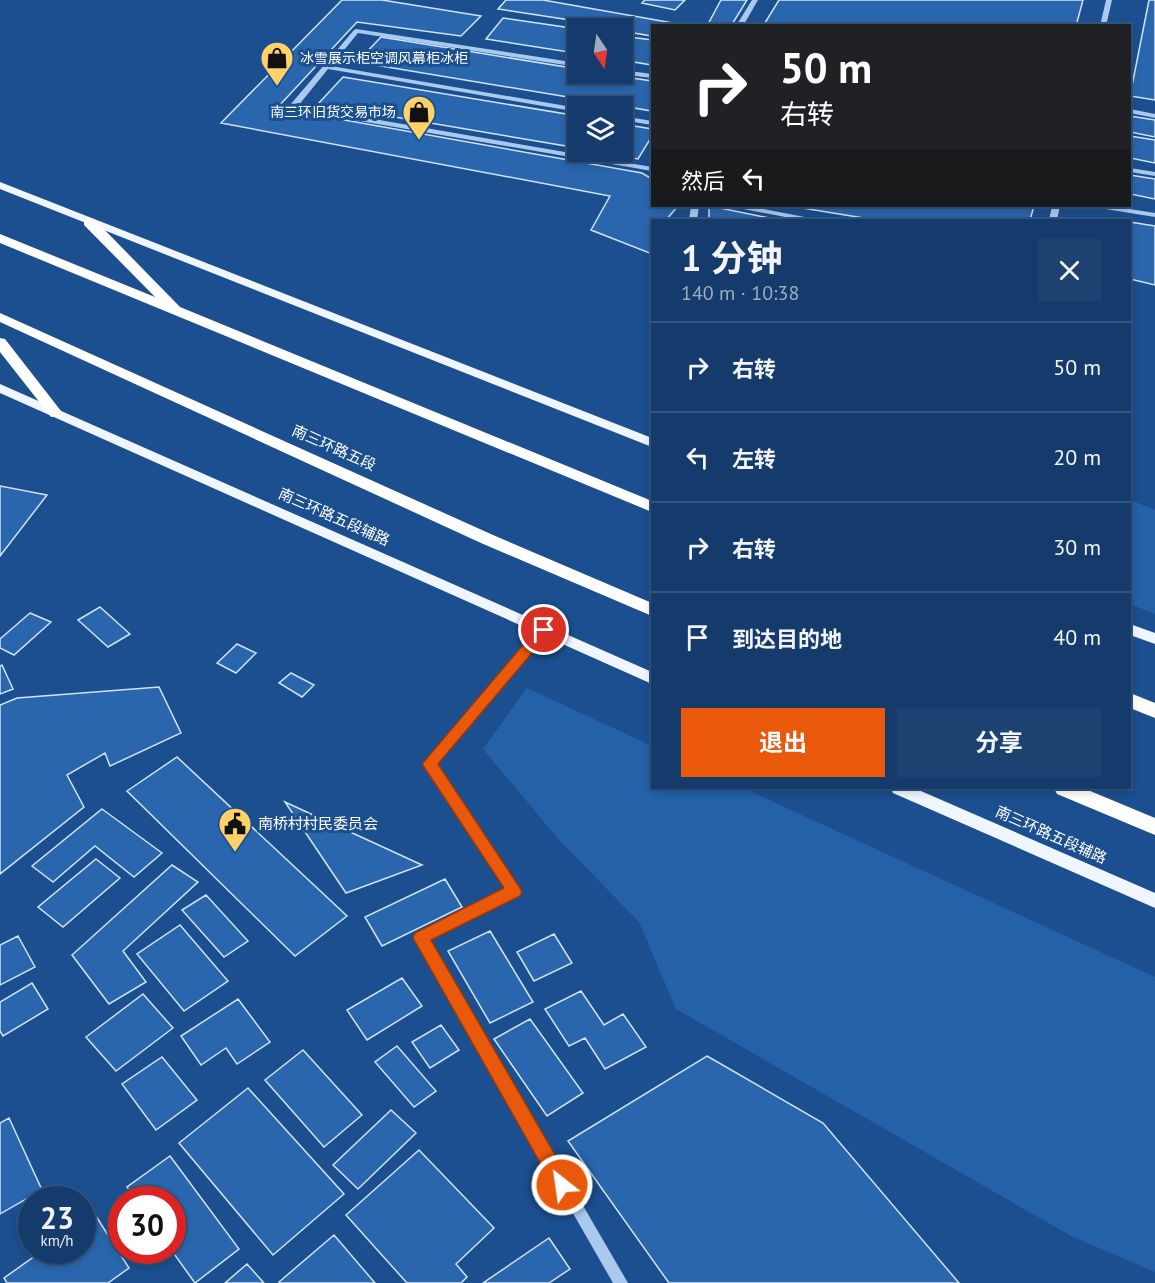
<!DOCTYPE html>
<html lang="zh">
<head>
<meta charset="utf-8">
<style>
  :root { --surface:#143b6b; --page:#1d4271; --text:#f1f3f6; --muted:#9dadc1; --line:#33557e; --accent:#ea580c }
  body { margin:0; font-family:"PT Sans","Noto Sans SC",sans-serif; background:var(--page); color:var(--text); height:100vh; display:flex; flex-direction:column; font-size:22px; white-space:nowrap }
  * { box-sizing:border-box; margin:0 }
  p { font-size:20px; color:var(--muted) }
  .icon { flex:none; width:33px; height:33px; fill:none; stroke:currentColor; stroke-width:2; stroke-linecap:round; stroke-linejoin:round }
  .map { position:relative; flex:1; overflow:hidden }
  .details { position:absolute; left:651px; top:219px; width:480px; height:570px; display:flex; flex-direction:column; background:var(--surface); border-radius:0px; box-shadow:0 3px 9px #0003,0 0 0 2px var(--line) }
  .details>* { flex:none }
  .banner { position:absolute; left:651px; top:24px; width:480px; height:183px; border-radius:0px; box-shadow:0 3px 9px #0003,0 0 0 2px var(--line); background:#202124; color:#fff; overflow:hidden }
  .needle { width:39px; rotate:167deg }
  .fabs { position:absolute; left:567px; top:18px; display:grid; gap:12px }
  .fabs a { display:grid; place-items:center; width:66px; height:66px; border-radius:0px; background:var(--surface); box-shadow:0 3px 9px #0003,0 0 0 2px var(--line); font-size:30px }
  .speed { position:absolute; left:18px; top:1186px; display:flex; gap:12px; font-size:30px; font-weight:700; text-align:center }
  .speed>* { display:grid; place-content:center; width:78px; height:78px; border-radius:50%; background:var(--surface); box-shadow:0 3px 9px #0003,0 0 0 2px var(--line); line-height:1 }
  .speed small { font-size:15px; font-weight:400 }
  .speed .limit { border:9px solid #d22; background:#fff; color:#111 }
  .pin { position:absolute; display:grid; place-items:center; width:51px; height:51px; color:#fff; margin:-26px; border:3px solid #fff; border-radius:50%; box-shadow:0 2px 6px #0007 }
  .me { position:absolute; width:66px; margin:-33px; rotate:330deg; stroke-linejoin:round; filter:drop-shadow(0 0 4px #0008) }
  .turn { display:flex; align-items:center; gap:21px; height:126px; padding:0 30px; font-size:27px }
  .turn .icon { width:78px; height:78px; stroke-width:2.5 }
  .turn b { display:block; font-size:42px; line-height:51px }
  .then { display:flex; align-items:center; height:57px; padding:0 30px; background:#0003; gap:12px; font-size:22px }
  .round { display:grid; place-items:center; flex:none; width:63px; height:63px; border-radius:0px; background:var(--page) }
  .head { display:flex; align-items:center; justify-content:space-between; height:102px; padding:0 30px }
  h1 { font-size:36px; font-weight:700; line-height:45px }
  .button { display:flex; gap:12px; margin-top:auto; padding:12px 30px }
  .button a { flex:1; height:69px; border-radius:0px; background:var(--accent); color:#fff; font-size:24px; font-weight:700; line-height:69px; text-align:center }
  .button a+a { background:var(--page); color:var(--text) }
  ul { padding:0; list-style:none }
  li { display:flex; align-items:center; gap:18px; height:90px; padding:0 30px; border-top:2px solid var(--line) }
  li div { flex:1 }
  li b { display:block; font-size:22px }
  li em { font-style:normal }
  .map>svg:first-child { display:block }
</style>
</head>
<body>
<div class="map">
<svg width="1155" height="1283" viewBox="0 0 1155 1283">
  <rect width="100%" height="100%" fill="#1b4f8f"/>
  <!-- green -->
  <path fill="#2461a8" d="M1130,500L1155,510V614L1130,604Z
    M527,688L652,746V788H743L1155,977V1272L1071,1236L676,1009L639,922L560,841L483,749Z"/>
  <!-- building -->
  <path fill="#2a66ad" stroke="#cfe3fa" stroke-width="1.5" d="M342,0H382L481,16L461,36L357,22L277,108L642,173L652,179V206H678L666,220H652V254L591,230L610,196L221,123Z
    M506,0H543L690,26H652V36L622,31V28L498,9Z
    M645,0H685L675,10L642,3Z
    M721,0H747L731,26H707Z
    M779,0H1083L1076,26H763Z
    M1149,0H1155V100L1130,96Z
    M503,18L578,29V50L575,53L486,39Z
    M622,36L652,40V65L622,60Z
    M381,37L578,69V74H605L652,81V111L357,62Z
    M343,77L578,116V148L318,104Z
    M1130,116L1155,120V137L1130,132Z
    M622,124L652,129V136L638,159L595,152H622Z
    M1130,136L1155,140V163L1130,158Z
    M1130,175L1155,179V199L1130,194Z
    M709,206H710L779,220H709Z
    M790,206H1034L1030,220H876Z
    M1130,222L1155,226V285L1130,279Z
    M0,486L47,495L0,556Z
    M100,607L130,634L108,647L78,620Z
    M30,613L51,622L14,655L0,648V639Z
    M237,644L256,653L236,673L217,663Z
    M2,665L13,689L0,694V666Z
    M291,673L314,685L302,697L279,683Z
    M159,687L181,733L110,766L105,753L67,775L84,807L0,874V705L17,698Z
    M177,757L347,916L295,956L127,791Z
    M285,802L422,865L346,893Z
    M102,809L162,853L134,877L95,846L53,882L32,866Z
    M96,859L120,878L63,927L38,907Z
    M172,865L198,882L123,951L146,982L109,1004L72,955Z
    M445,879L462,907L382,946L365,917Z
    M206,895L248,941L224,957L182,910Z
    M180,925L228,981L184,1011L137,954Z
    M490,931L533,1002L490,1023L448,951Z
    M554,934L572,963L534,981L517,952Z
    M18,936L35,967L0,985V945Z
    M402,978L422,1006L367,1040L347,1010Z
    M32,983L48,1009L3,1036L0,1031V1002Z
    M581,991L604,1025L623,1014L646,1047L605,1069L585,1038L569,1046L545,1009Z
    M143,994L173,1028L116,1071L86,1037Z
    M238,999L270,1042L237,1064L226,1048L201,1065L181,1036Z
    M530,1019L583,1093L547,1116L494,1039Z
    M441,1025L459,1050L430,1068L412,1042Z
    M397,1046L436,1091L414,1107L375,1062Z
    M303,1050L362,1115L324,1147L265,1080Z
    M707,1056L823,1123L959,1283H669L568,1141Z
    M162,1057L197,1100L156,1130L122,1084Z
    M248,1088L344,1194L273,1255L179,1143Z
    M391,1110L416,1133L358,1189L333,1165Z
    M9,1118L42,1190L0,1214V1123Z
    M419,1150L494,1228L456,1264L467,1277L461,1283H407L346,1215Z
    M170,1156L239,1249L195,1283L172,1251V1200H136L127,1187Z
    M94,1213L129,1268L108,1283H7L4,1278L42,1251H82V1222Z
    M334,1235L375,1283H280L279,1282Z
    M549,1238L570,1269L549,1283H483Z
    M247,1264L264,1283H225Z"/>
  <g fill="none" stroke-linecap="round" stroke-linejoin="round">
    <!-- minor -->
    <path fill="#a9c9ee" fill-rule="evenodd" d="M752,0H758L743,26H736Z
      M1106,0H1112L1106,26H1100Z
      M356,29L578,63V67L358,33L331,66L578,108V112L328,69L298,106L652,167V171L290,109V105L354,30Z
      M622,70L652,74V78L620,74H622Z
      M1130,109L1155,114V118L1130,113Z
      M622,116L652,121V125L622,120Z
      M1130,168L1155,172V176L1130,172Z
      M691,206H699L697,220H689Z
      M734,206H747L810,218L814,220H801L738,208Z
      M1052,206H1060L1057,220H1049Z
      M1095,206H1110L1155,213V217L1099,208Z
      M544,626L548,627L549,630L548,633L436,763L521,891L519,895L429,940L628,1283H613L415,938L417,934L507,889L424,763L540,627Z"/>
    <!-- major -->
    <path fill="#f0f6ff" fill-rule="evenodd" d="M0,182L652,438V447L0,189Z
      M0,384L652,672V684L0,393Z
      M1130,624L1155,633V644L1130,635Z
      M891,788H914L1155,893V908L893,793Z"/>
    <!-- highway -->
    <path fill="#fff" fill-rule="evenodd" d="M89,218L94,219L180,307L652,501V512L0,243V234L155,297L84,225V219Z
      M0,313L493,535L652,603V616L481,543L0,322Z
      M0,338L5,339L61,411L64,414L61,417H51L0,352Z
      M1130,693L1155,703V718L1130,708Z
      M1054,788H1083L1155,818V835L1057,794Z"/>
  </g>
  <!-- route -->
  <path fill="#ea580c" stroke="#983908" stroke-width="1.5" d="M544,625L551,630L549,633L438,764L522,891L520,896L431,940L569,1179L572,1185L569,1191L562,1194L556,1191L413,938L415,933L504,888L422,764L539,626Z"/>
  <!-- icons -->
  <defs>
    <g id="shop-pin" transform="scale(1.725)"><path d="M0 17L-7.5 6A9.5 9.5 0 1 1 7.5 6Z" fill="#ffd166" stroke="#1b4f8f"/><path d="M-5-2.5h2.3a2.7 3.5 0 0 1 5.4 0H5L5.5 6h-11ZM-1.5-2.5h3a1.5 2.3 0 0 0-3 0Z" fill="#111"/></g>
    <g id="civic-pin" transform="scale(1.725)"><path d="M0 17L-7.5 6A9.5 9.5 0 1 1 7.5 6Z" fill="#ffd166" stroke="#1b4f8f"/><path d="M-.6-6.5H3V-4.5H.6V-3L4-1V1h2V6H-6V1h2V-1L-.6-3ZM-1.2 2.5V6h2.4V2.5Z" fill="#111"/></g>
  </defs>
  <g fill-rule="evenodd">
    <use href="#shop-pin" x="277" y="58"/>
    <use href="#shop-pin" x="419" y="112"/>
    <use href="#civic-pin" x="235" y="824"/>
  </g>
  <g text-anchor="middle" stroke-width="6" stroke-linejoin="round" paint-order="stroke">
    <!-- far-poi labels -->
    <g font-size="14" fill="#fff" stroke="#1b4f8f" text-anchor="start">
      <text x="300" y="63">冰雪展示柜空调风幕柜冰柜</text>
      <text x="396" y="117" text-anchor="end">南三环旧货交易市场</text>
    </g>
    <!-- street labels -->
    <g font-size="15" fill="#fff" stroke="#1b4f8f">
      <text transform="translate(334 448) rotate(24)" y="5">南三环路五段</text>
      <text transform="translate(334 517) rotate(24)" y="5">南三环路五段辅路</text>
      <text transform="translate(1051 835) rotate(24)" y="5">南三环路五段辅路</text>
    </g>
    <!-- poi labels -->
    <g font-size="15" fill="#fff" stroke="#1b4f8f" text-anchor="start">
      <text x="258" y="829">南桥村村民委员会</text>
    </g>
  </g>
</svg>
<div class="fabs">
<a><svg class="needle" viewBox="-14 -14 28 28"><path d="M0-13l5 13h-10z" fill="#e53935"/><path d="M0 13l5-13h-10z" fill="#9dadc1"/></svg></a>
<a><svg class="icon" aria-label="layers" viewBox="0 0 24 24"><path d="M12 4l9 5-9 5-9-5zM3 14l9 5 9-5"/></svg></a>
</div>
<div class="speed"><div>23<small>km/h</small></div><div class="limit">30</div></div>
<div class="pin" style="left:544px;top:630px;background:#d93025"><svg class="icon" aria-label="arrive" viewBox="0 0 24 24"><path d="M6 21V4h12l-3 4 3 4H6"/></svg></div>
<svg class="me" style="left:562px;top:1185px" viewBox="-20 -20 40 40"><circle r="17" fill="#ea580c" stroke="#fff" stroke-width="3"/><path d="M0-11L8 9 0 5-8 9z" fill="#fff"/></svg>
<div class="banner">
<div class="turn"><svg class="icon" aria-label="right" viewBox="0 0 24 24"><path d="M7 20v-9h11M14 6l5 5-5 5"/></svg><div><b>50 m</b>右转</div></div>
<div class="then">然后<svg class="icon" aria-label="left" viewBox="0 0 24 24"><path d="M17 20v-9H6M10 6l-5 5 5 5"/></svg></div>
</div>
<section class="details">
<div class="head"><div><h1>1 分钟</h1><p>140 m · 10:38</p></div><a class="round"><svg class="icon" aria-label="close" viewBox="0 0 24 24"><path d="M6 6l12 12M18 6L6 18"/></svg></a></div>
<ul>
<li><svg class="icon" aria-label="right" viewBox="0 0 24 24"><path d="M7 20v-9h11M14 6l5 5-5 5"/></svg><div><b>右转</b></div><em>50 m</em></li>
<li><svg class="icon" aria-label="left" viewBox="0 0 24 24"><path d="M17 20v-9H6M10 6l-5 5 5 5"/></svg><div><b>左转</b></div><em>20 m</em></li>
<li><svg class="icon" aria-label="right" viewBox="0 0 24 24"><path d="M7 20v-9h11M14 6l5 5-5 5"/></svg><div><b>右转</b></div><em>30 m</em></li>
<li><svg class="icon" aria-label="arrive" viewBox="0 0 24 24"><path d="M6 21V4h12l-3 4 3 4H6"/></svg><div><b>到达目的地</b></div><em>40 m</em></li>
</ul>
<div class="button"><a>退出</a><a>分享</a></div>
</section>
</div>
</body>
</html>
